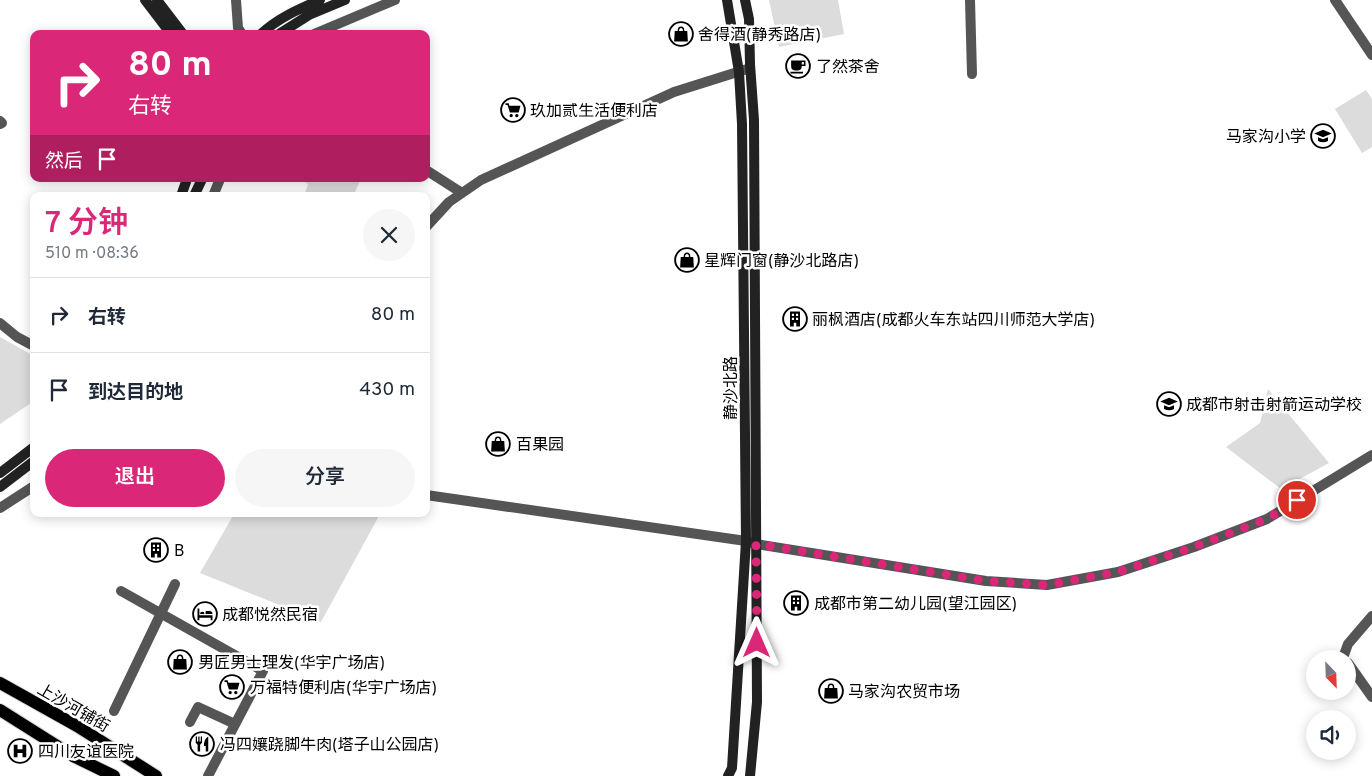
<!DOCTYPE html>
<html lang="zh">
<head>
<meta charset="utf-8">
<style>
  :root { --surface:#fff; --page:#f6f6f7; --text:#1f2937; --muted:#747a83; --line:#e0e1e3; --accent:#db2777 }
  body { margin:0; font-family:Overpass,"Noto Sans SC",sans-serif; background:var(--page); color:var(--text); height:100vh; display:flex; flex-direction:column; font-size:19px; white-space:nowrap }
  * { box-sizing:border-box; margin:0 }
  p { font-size:16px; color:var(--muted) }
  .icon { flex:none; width:28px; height:28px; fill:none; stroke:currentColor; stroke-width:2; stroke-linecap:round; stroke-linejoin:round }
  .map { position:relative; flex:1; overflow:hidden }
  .panel { position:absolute; left:30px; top:192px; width:400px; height:325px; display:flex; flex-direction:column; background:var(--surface); border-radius:10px; box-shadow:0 2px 12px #0003 }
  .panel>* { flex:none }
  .guide { position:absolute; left:30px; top:30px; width:400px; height:152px; border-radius:10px; box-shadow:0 2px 12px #0003; background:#db2777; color:#fff; overflow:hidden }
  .needle { width:32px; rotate:157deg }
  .buttons { position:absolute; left:1306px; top:650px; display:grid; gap:10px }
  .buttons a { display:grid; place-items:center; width:50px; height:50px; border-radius:50%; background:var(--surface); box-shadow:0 2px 12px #0003; font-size:25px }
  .pin { position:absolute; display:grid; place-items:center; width:42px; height:42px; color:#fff; margin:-21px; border:2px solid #fff; border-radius:50%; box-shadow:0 1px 5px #0007 }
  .me { position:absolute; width:55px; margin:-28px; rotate:0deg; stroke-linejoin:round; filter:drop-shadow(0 0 4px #0008) }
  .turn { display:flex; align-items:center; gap:18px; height:105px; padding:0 15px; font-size:22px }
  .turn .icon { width:65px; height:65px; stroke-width:2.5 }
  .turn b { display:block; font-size:35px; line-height:42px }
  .then { display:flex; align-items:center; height:48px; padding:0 15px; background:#0003; gap:10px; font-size:19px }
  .round { display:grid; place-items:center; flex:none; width:52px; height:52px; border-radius:26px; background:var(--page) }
  .head { display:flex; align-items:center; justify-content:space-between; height:85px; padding:0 15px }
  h1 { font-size:30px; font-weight:600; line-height:38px; color:var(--accent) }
  .primary-button { display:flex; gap:10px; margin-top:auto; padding:10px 15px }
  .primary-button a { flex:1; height:58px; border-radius:30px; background:var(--accent); color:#fff; font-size:20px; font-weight:600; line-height:58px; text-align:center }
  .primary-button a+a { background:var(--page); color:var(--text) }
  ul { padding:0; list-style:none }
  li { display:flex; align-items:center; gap:15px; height:75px; padding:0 15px; border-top:1px solid var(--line) }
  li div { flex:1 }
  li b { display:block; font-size:19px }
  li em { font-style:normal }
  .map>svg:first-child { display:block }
</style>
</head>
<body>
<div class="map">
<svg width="1372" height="776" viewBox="0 0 1372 776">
  <rect width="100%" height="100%" fill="#fff"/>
  <!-- green -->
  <path fill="#dcdcdc" d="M769,0H838L844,34L779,47Z
    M1366,90L1372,99V147L1362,153L1335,109Z
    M300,179H361L353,196H304L308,184Z
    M0,337L34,356V379L31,381L34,384V401L0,424Z
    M1268,389L1329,463L1281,489L1226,447L1260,423Z
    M234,514H380L321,622L200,573Z"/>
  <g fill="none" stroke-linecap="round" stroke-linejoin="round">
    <!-- primary casing -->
    <g stroke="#dbdbdb" stroke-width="14">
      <path id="primary" d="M0,683L77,726L156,776
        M0,710L73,756L114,776"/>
    </g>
    <!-- street -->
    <path stroke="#555" stroke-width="10" d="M236,0L238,28L242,34
      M970,0L972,74
      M1335,0L1372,55
      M314,34L395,0
      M0,121L2,123L0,124
      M426,170L462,193
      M213,196L220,179
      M426,227L449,202L481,180L674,92L747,69
      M0,323L17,337L34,346
      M426,495L746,541L756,544L986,581L1047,585L1118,572L1194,547L1267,519L1372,455
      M0,508L34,486
      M121,591L263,671L208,776
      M1339,659L1344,655L1348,644L1372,616
      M1348,663L1372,697
      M114,711L175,584
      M190,722L198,707L235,724"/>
    <!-- secondary -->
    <path stroke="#222" stroke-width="10" d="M145,0L171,34
      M157,0L183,34
      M727,0L739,72L742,124L746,541L732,768L728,776
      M745,0L749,19L750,64L754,120L757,702L750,776
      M261,34C278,18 299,9 320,0
      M279,34L309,15L345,0
      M181,196L187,179
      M194,196L202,179
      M0,473L34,447
      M0,487L34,461"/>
    <!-- primary -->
    <use href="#primary" stroke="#000" stroke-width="12"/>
  </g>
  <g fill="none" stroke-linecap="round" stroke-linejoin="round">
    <!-- route -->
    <path stroke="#db2777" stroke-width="9" stroke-dasharray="0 16.2" d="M757,643L756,544L986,581L1047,585L1118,572L1194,547L1267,519L1297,500"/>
  </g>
  <!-- icons -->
  <defs>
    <g id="shop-ring" transform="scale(1.25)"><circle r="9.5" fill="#fff" stroke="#000" stroke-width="1.5"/><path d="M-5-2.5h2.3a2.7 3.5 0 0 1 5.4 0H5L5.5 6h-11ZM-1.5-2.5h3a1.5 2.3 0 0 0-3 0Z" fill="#000"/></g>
    <g id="cafe-ring" transform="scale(1.25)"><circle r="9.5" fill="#fff" stroke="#000" stroke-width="1.5"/><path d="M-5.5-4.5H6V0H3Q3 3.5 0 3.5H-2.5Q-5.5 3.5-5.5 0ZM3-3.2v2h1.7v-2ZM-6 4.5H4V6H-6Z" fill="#000"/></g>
    <g id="supermarket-ring" transform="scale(1.25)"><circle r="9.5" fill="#fff" stroke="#000" stroke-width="1.5"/><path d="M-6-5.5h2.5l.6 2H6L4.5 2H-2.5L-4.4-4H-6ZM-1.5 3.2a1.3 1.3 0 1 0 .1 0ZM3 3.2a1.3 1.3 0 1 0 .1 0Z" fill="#000"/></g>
    <g id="school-ring" transform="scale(1.25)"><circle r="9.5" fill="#fff" stroke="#000" stroke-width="1.5"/><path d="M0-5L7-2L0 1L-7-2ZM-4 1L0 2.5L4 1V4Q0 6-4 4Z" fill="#000"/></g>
    <g id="building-ring" transform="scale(1.25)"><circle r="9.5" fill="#fff" stroke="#000" stroke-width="1.5"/><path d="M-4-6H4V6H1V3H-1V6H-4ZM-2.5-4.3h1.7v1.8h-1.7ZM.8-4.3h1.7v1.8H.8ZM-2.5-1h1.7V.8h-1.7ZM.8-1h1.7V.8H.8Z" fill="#000"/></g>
    <g id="university-ring" transform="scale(1.25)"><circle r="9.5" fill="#fff" stroke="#000" stroke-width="1.5"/><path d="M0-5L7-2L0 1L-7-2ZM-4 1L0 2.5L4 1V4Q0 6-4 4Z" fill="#000"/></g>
    <g id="hotel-ring" transform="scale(1.25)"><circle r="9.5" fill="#fff" stroke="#000" stroke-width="1.5"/><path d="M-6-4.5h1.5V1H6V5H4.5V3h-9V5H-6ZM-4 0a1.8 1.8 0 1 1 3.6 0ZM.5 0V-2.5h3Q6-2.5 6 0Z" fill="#000"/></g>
    <g id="restaurant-ring" transform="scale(1.25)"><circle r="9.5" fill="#fff" stroke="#000" stroke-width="1.5"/><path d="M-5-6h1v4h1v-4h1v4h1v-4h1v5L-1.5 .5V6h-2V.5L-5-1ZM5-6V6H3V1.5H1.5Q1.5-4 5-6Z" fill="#000"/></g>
    <g id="hospital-ring" transform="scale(1.25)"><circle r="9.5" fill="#fff" stroke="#000" stroke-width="1.5"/><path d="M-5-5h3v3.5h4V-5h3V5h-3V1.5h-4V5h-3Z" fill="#000"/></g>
  </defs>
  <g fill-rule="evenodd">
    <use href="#shop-ring" x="681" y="34"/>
    <use href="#cafe-ring" x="798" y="66"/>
    <use href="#supermarket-ring" x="513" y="110"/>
    <use href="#school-ring" x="1323" y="136"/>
    <use href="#shop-ring" x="687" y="260"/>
    <use href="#building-ring" x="795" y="319"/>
    <use href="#university-ring" x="1169" y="404"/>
    <use href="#shop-ring" x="498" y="444"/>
    <use href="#building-ring" x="156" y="550"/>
    <use href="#building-ring" x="796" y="603"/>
    <use href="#hotel-ring" x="205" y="614"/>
    <use href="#shop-ring" x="180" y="662"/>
    <use href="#supermarket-ring" x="232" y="687"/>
    <use href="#shop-ring" x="831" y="691"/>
    <use href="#restaurant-ring" x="202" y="744"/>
    <use href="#hospital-ring" x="20" y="751"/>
  </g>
  <g text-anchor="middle" stroke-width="5" stroke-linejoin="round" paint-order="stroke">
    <!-- poi labels -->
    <g font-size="16" fill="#000" stroke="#fff" text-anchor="start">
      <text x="698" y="40">舍得酒(静秀路店)</text>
      <text x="816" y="72">了然茶舍</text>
      <text x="530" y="116">玖加贰生活便利店</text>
      <text x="1306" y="142" text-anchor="end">马家沟小学</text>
      <text x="704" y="266">星辉门窗(静沙北路店)</text>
      <text x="812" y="325">丽枫酒店(成都火车东站四川师范大学店)</text>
      <text x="1186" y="410">成都市射击射箭运动学校</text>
      <text x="516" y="450">百果园</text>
      <text x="174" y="556">B</text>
      <text x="814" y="609">成都市第二幼儿园(望江园区)</text>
      <text x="222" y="620">成都悦然民宿</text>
      <text x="198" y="668">男匠男士理发(华宇广场店)</text>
      <text x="250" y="693">万福特便利店(华宇广场店)</text>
      <text x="848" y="697">马家沟农贸市场</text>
      <text x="220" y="750">冯四孃跷脚牛肉(塔子山公园店)</text>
      <text x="38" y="757">四川友谊医院</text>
    </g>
    <!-- street labels -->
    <g font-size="16" fill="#000" stroke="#fff">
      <text transform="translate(730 388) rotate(-90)" y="6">静沙北路</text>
      <text transform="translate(74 707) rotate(30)" y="6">上沙河铺街</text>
    </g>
  </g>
</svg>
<div class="buttons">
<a><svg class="needle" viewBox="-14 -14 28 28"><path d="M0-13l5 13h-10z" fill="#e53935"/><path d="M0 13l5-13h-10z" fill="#747a83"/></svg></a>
<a><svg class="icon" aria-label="sound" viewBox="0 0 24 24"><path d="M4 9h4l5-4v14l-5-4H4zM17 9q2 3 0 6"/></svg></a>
</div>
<div class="pin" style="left:1297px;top:500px;background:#d93025"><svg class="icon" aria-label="arrive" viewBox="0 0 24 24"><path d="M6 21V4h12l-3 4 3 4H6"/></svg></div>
<svg class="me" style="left:757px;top:643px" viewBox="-20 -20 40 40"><path d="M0-17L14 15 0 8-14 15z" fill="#db2777" stroke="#fff" stroke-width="4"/></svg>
<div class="guide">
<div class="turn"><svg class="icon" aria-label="right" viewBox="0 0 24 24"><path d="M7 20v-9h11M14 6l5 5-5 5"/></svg><div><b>80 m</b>右转</div></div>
<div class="then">然后<svg class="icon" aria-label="arrive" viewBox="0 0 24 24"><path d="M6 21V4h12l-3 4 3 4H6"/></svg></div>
</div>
<section class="panel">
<div class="head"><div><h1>7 分钟</h1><p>510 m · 08:36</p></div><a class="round"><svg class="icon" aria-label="close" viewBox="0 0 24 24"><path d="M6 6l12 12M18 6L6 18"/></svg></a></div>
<ul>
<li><svg class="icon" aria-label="right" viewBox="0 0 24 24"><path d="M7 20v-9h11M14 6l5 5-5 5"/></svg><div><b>右转</b></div><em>80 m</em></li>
<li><svg class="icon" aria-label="arrive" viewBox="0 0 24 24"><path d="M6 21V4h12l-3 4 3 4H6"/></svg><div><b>到达目的地</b></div><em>430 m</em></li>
</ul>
<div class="primary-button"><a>退出</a><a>分享</a></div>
</section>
</div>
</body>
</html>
